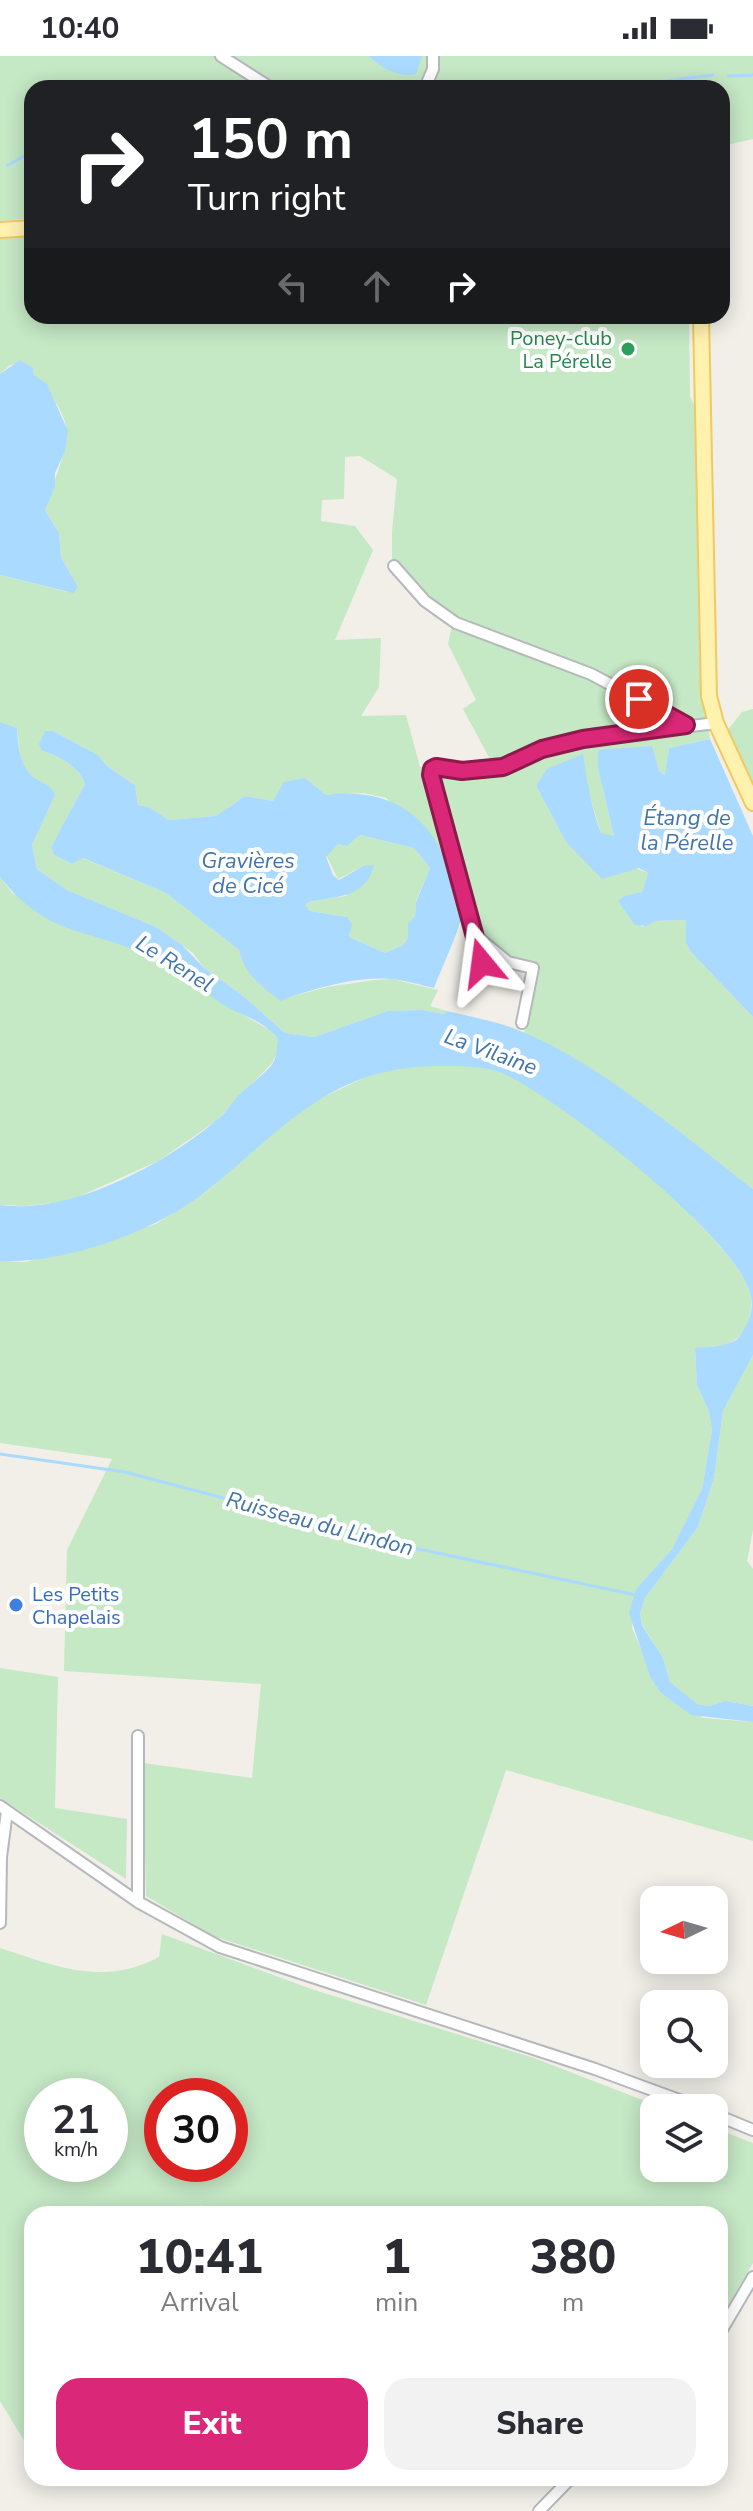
<!DOCTYPE html>
<html lang="en">
<head>
<meta charset="utf-8">
<style>
  :root { --surface:#fff; --page:#f2f2f3; --text:#2b2b33; --muted:#7c7c81; --accent:#db2777 }
  body { margin:0; font-family:"Nunito Sans",sans-serif; background:var(--page); color:var(--text); height:100vh; display:flex; flex-direction:column; font-size:30px; white-space:nowrap }
  * { box-sizing:border-box; margin:0 }
  p { font-size:26px; color:var(--muted) }
  .icon { flex:none; width:44px; height:44px; fill:none; stroke:currentColor; stroke-width:2; stroke-linecap:round; stroke-linejoin:round }
  .map { position:relative; flex:1; overflow:hidden }
  .sheet { position:absolute; left:24px; top:2150px; width:704px; height:280px; display:flex; flex-direction:column; background:var(--surface); border-radius:24px; box-shadow:0 4px 20px #0003 }
  .sheet>* { flex:none }
  .guide { position:absolute; left:24px; top:24px; width:706px; height:244px; border-radius:24px; box-shadow:0 4px 20px #0003; background:#202124; color:#fff; overflow:hidden }
  .needle { width:52px; rotate:265deg }
  .tools { position:absolute; left:640px; top:1830px; display:grid; gap:16px }
  .tools a { display:grid; place-items:center; width:88px; height:88px; border-radius:16px; background:var(--surface); box-shadow:0 4px 20px #0003; font-size:40px }
  .speed { position:absolute; left:24px; top:2022px; display:flex; gap:16px; font-size:40px; font-weight:700; text-align:center }
  .speed>* { display:grid; place-content:center; width:104px; height:104px; border-radius:50%; background:var(--surface); box-shadow:0 4px 20px #0003; line-height:1 }
  .speed small { font-size:20px; font-weight:400 }
  .speed .limit { border:12px solid #d22; background:#fff; color:#111 }
  .pin { position:absolute; display:grid; place-items:center; width:68px; height:68px; color:#fff; margin:-34px; border:4px solid #fff; border-radius:50%; box-shadow:0 2px 8px #0007 }
  .me { position:absolute; width:88px; margin:-44px; rotate:344deg; stroke-linejoin:round; filter:drop-shadow(0 0 6px #0008) }
  .turn { display:flex; align-items:center; gap:28px; height:168px; padding:0 32px; font-size:36px }
  .turn .icon { width:104px; height:104px; stroke-width:2.5 }
  .turn b { display:block; font-size:56px; line-height:68px }
  .lanes { display:flex; align-items:center; height:76px; padding:0 32px; background:#0003; justify-content:center; gap:40px; direction:ltr }
  .lanes .off { opacity:.35 }
  .eta { display:flex; justify-content:space-evenly; align-items:center; height:136px; text-align:center }
  .eta b { font-size:48px; font-weight:800; line-height:56px }
  .cta { display:flex; gap:16px; margin-top:auto; padding:16px 32px }
  .cta a { flex:1; height:92px; border-radius:24px; background:var(--accent); color:#fff; font-size:32px; font-weight:800; line-height:92px; text-align:center }
  .cta a+a { background:var(--page); color:var(--text) }
  .status { display:flex; justify-content:space-between; align-items:center; height:56px; padding:0 40px; background:var(--surface); direction:ltr }
  .status svg { height:22px; fill:currentColor }
  .map>svg:first-child { display:block }
</style>
</head>
<body>
<div class="status"><b>10:40</b><svg viewBox="0 0 49 12"><path d="M0 12V9h3v3zM5 12V6h3v6zM10 12V3h3v9zM15 12V0h3v12zM26 1h20v11H26zM47 4h2v5h-2z"/></svg></div>
<div class="map">
<svg width="753" height="2455" viewBox="0 0 753 2455">
  <rect width="100%" height="100%" fill="#f1efe8"/>
  <!-- green -->
  <path fill="#c5e8c5" fill-rule="evenodd" d="M0,0H753V83L722,90V32H32V162L0,165Z
    M32,178V260H689L690,340L695,352L702,622L710,683L669,692L666,719L659,715L598,713L614,780L608,781L601,777L587,731L536,730L566,786L648,817L642,836L622,841L642,871L655,865L687,864L686,887L691,896L753,961V1133C679,1079 608,1014 524,977L539,911L508,902L475,873L462,857L450,814L386,742L364,737L326,739L305,722L273,745L245,740L216,760L169,764L149,751L138,749L135,729L107,710L98,699L53,675H45L42,695C60,701 79,710 85,728L51,791L54,799L72,808L82,802L166,837L239,894C244,918 261,929 280,944L327,931L374,924L392,923L438,934L430,950L447,955L445,958L423,954L388,955L314,981L285,977L242,939L204,912L193,897L156,871L67,834L37,813L32,789L55,739C47,729 37,726 29,717C19,706 19,686 17,672L0,666V519L67,536L78,531L61,501L59,477L45,454C52,429 64,404 67,379C69,362 46,329 34,319L33,312L23,306L10,309L0,318V181ZM360,400L397,423L392,476V513L452,570L448,588L476,644L463,653L497,716L420,711L406,659L361,660L379,631L381,582L335,584L373,494L355,470L321,465L322,444L344,443L345,401Z
    M753,653V732L727,675L742,656Z
    M360,779L414,792L430,812L416,845L415,860L409,867L408,882L403,889L385,897L349,881L350,873L347,861L310,855L304,849L309,846L346,840L363,810L338,823L326,799L338,788L347,790Z
    M0,821L12,837L154,902L227,950L270,974L278,984V995L272,1007L216,1065L158,1105L69,1145L26,1150L0,1149Z
    M406,1010C435,1010 470,1007 498,1015C554,1031 737,1183 751,1239C753,1253 748,1276 736,1283C725,1291 708,1291 695,1293L697,1329L709,1356L712,1374L702,1433L672,1493L636,1533L632,1572L660,1636L703,1662L753,1666V1785L506,1714L426,1949L213,1880L146,1840L143,1707L252,1722L261,1628L64,1615L67,1494L112,1403L0,1387V1205L26,1206L156,1168L206,1136L296,1058L315,1045L366,1021Z
    M753,1299V1474L747,1505L753,1513V1650L726,1645L709,1650L697,1648L670,1626L663,1602L642,1568L640,1557L645,1542L698,1471L714,1422L723,1355Z
    M0,1612L58,1621L55,1752L127,1763L126,1823L0,1742Z
    M162,1878L314,1934L534,2002L663,2052H654V2112H714V2072L753,2087V2207L720,2263V2158H216L201,2149L196,2158H32V2398L0,2345V1892C56,1910 103,1931 159,1901ZM42,2040H110V2108H42ZM162,2040H230V2108H162Z"/>
  <!-- water -->
  <path fill="#aadaff" fill-rule="evenodd" d="M369,0H422L416,18C399,22 381,12 369,0Z
    M20,304L33,312L34,319L47,328L68,375L65,395L55,417V431L45,454L59,477L61,501L78,531L73,537L0,519V318Z
    M0,666L17,672C18,686 19,706 30,718C38,727 50,726 55,739L32,789L37,813L67,834L156,871L182,889L204,912L242,939L285,977L314,981L388,955L423,954L444,958L447,955C471,961 496,965 518,974C600,1007 682,1079 753,1133V1299L723,1355L714,1422L698,1471L645,1542L640,1557L642,1569L663,1602L670,1626L697,1648L709,1650L726,1645L753,1650V1666L691,1659L660,1636L650,1620L629,1557L636,1533L672,1493L702,1433L712,1374L709,1356L697,1329L695,1292C708,1291 724,1291 736,1284C741,1280 743,1275 746,1269C751,1260 753,1251 751,1240C738,1181 558,1042 502,1017C486,1010 459,1010 442,1010C332,1009 286,1071 208,1134C157,1175 65,1208 0,1205V1149C71,1159 165,1108 218,1063C228,1055 233,1044 242,1036C251,1028 267,1016 273,1007C278,998 276,992 278,984C269,967 243,960 227,951C203,936 181,916 155,903C93,871 50,885 0,821Z
    M45,675H53L98,699L107,710L135,729L138,749L149,751L169,764L216,760L245,740L273,745L284,726L305,722L326,739C393,730 436,763 454,827C456,836 462,848 462,857C461,871 440,916 434,932C420,929 405,924 391,923C355,920 313,933 280,945C261,930 244,918 239,894L166,837L83,802L72,808L54,799L51,791L85,728C79,710 59,700 42,695L39,688ZM360,779L414,792L430,812L416,846L415,860L408,868V882L403,889L385,897L349,881L352,868L347,861L310,855L305,849L309,846C336,841 367,841 374,809L363,810L339,824L333,819L326,801L338,788L347,790Z
    M710,683L753,780V961L691,896L686,887V864L655,865L646,870L635,869L618,845L624,840L642,836L648,817L639,812L602,823L566,786L536,730L547,713L583,698C587,726 591,750 601,777L614,780L598,713V694L652,690L659,715L665,719L669,692Z"/>
  <g fill="none" stroke-linecap="round" stroke-linejoin="round">
    <!-- stream -->
    <path stroke="#aadaff" stroke-width="3" d="M728,20L753,19
      M608,32L713,19
      M8,109L32,96
      M0,1398L125,1416L409,1491L636,1539"/>
    <!-- minor casing -->
    <g stroke="#b5b8bc" stroke-width="14">
      <path id="minor" d="M221,0L271,32
        M425,32L433,13V0
        M394,510L425,545L456,567L591,618L686,669
        M475,879L508,906L533,912L522,967
        M482,907L431,719L432,713L436,711L462,715L484,714L503,711L542,693L583,683L716,667
        M0,1750L138,1846L220,1891L595,2013L701,2052
        M138,1846V1680
        M0,1867L1,1801L7,1755
        M714,2058L753,2074
        M720,2277L753,2221
        M539,2455L571,2422"/>
    </g>
    <!-- major casing -->
    <g stroke="#f2c960" stroke-width="18">
      <path id="major" d="M0,174L32,172
        M701,260L709,640L716,667L753,747"/>
    </g>
    <!-- minor -->
    <use href="#minor" stroke="#fff" stroke-width="10"/>
    <!-- major -->
    <use href="#major" stroke="#fff2af" stroke-width="14"/>
  </g>
  <g fill="none" stroke-linecap="round" stroke-linejoin="round">
    <!-- route casing -->
    <g stroke="#8e194d" stroke-width="20">
      <path id="route" d="M482,907L431,719L432,713L436,711L462,715L503,711L542,693L583,683L686,669L639,643"/>
    </g>
    <!-- route -->
    <use href="#route" stroke="#db2777" stroke-width="14"/>
  </g>
  <!-- markers -->
  <circle fill="#2e9e5b" stroke="#fff" stroke-width="3" cx="628" cy="293" r="8"/>
  <circle fill="#3f7fe0" stroke="#fff" stroke-width="3" cx="16" cy="1549" r="8"/>
  <g text-anchor="middle" stroke-width="8" stroke-linejoin="round" paint-order="stroke">
    <!-- leisure labels -->
    <g font-size="20" fill="#27864d" stroke="#fff" text-anchor="end">
      <text x="612" y="289">Poney-club<tspan x="612" dy="23">La Pérelle</tspan></text>
    </g>
    <!-- shop labels -->
    <g font-size="20" fill="#366cbe" stroke="#fff" text-anchor="start">
      <text x="32" y="1545">Les Petits<tspan x="32" dy="23">Chapelais</tspan></text>
    </g>
    <!-- water labels -->
    <g font-size="22" font-style="italic" fill="#4174aa" stroke="#fff">
      <text x="687" y="769">Étang de<tspan x="687" dy="25">la Pérelle</tspan></text>
      <text x="248" y="812">Gravières<tspan x="248" dy="25">de Cicé</tspan></text>
      <text transform="translate(175 907) rotate(32)" y="8">Le Renel</text>
      <text transform="translate(491 995) rotate(20)" y="8">La Vilaine</text>
      <text transform="translate(320 1467) rotate(15)" y="8">Ruisseau du Lindon</text>
    </g>
  </g>
</svg>
<div class="tools">
<a><svg class="needle" viewBox="-14 -14 28 28"><path d="M0-13l5 13h-10z" fill="#e53935"/><path d="M0 13l5-13h-10z" fill="#7c7c81"/></svg></a>
<a><svg class="icon" aria-label="search" viewBox="0 0 24 24"><circle cx="10" cy="10" r="6"/><path d="M15 15l6 6"/></svg></a>
<a><svg class="icon" aria-label="layers" viewBox="0 0 24 24"><path d="M12 4l9 5-9 5-9-5zM3 14l9 5 9-5"/></svg></a>
</div>
<div class="speed"><div>21<small>km/h</small></div><div class="limit">30</div></div>
<div class="pin" style="left:639px;top:643px;background:#d93025"><svg class="icon" aria-label="arrive" viewBox="0 0 24 24"><path d="M6 21V4h12l-3 4 3 4H6"/></svg></div>
<svg class="me" style="left:482px;top:907px" viewBox="-20 -20 40 40"><path d="M0-17L14 15 0 8-14 15z" fill="#db2777" stroke="#fff" stroke-width="4"/></svg>
<div class="guide">
<div class="turn"><svg class="icon" aria-label="right" viewBox="0 0 24 24"><path d="M7 20v-9h11M14 6l5 5-5 5"/></svg><div><b>150 m</b>Turn right</div></div>
<div class="lanes"><svg class="icon off" aria-label="left" viewBox="0 0 24 24"><path d="M17 20v-9H6M10 6l-5 5 5 5"/></svg><svg class="icon off" aria-label="ahead" viewBox="0 0 24 24"><path d="M12 20V5M6 11l6-6 6 6"/></svg><svg class="icon" aria-label="right" viewBox="0 0 24 24"><path d="M7 20v-9h11M14 6l5 5-5 5"/></svg></div>
</div>
<section class="sheet">
<div class="eta">
<div><b>10:41</b><p>Arrival</p></div>
<div><b>1</b><p>min</p></div>
<div><b>380</b><p>m</p></div>
</div>
<div class="cta"><a>Exit</a><a>Share</a></div>
</section>
</div>
</body>
</html>
